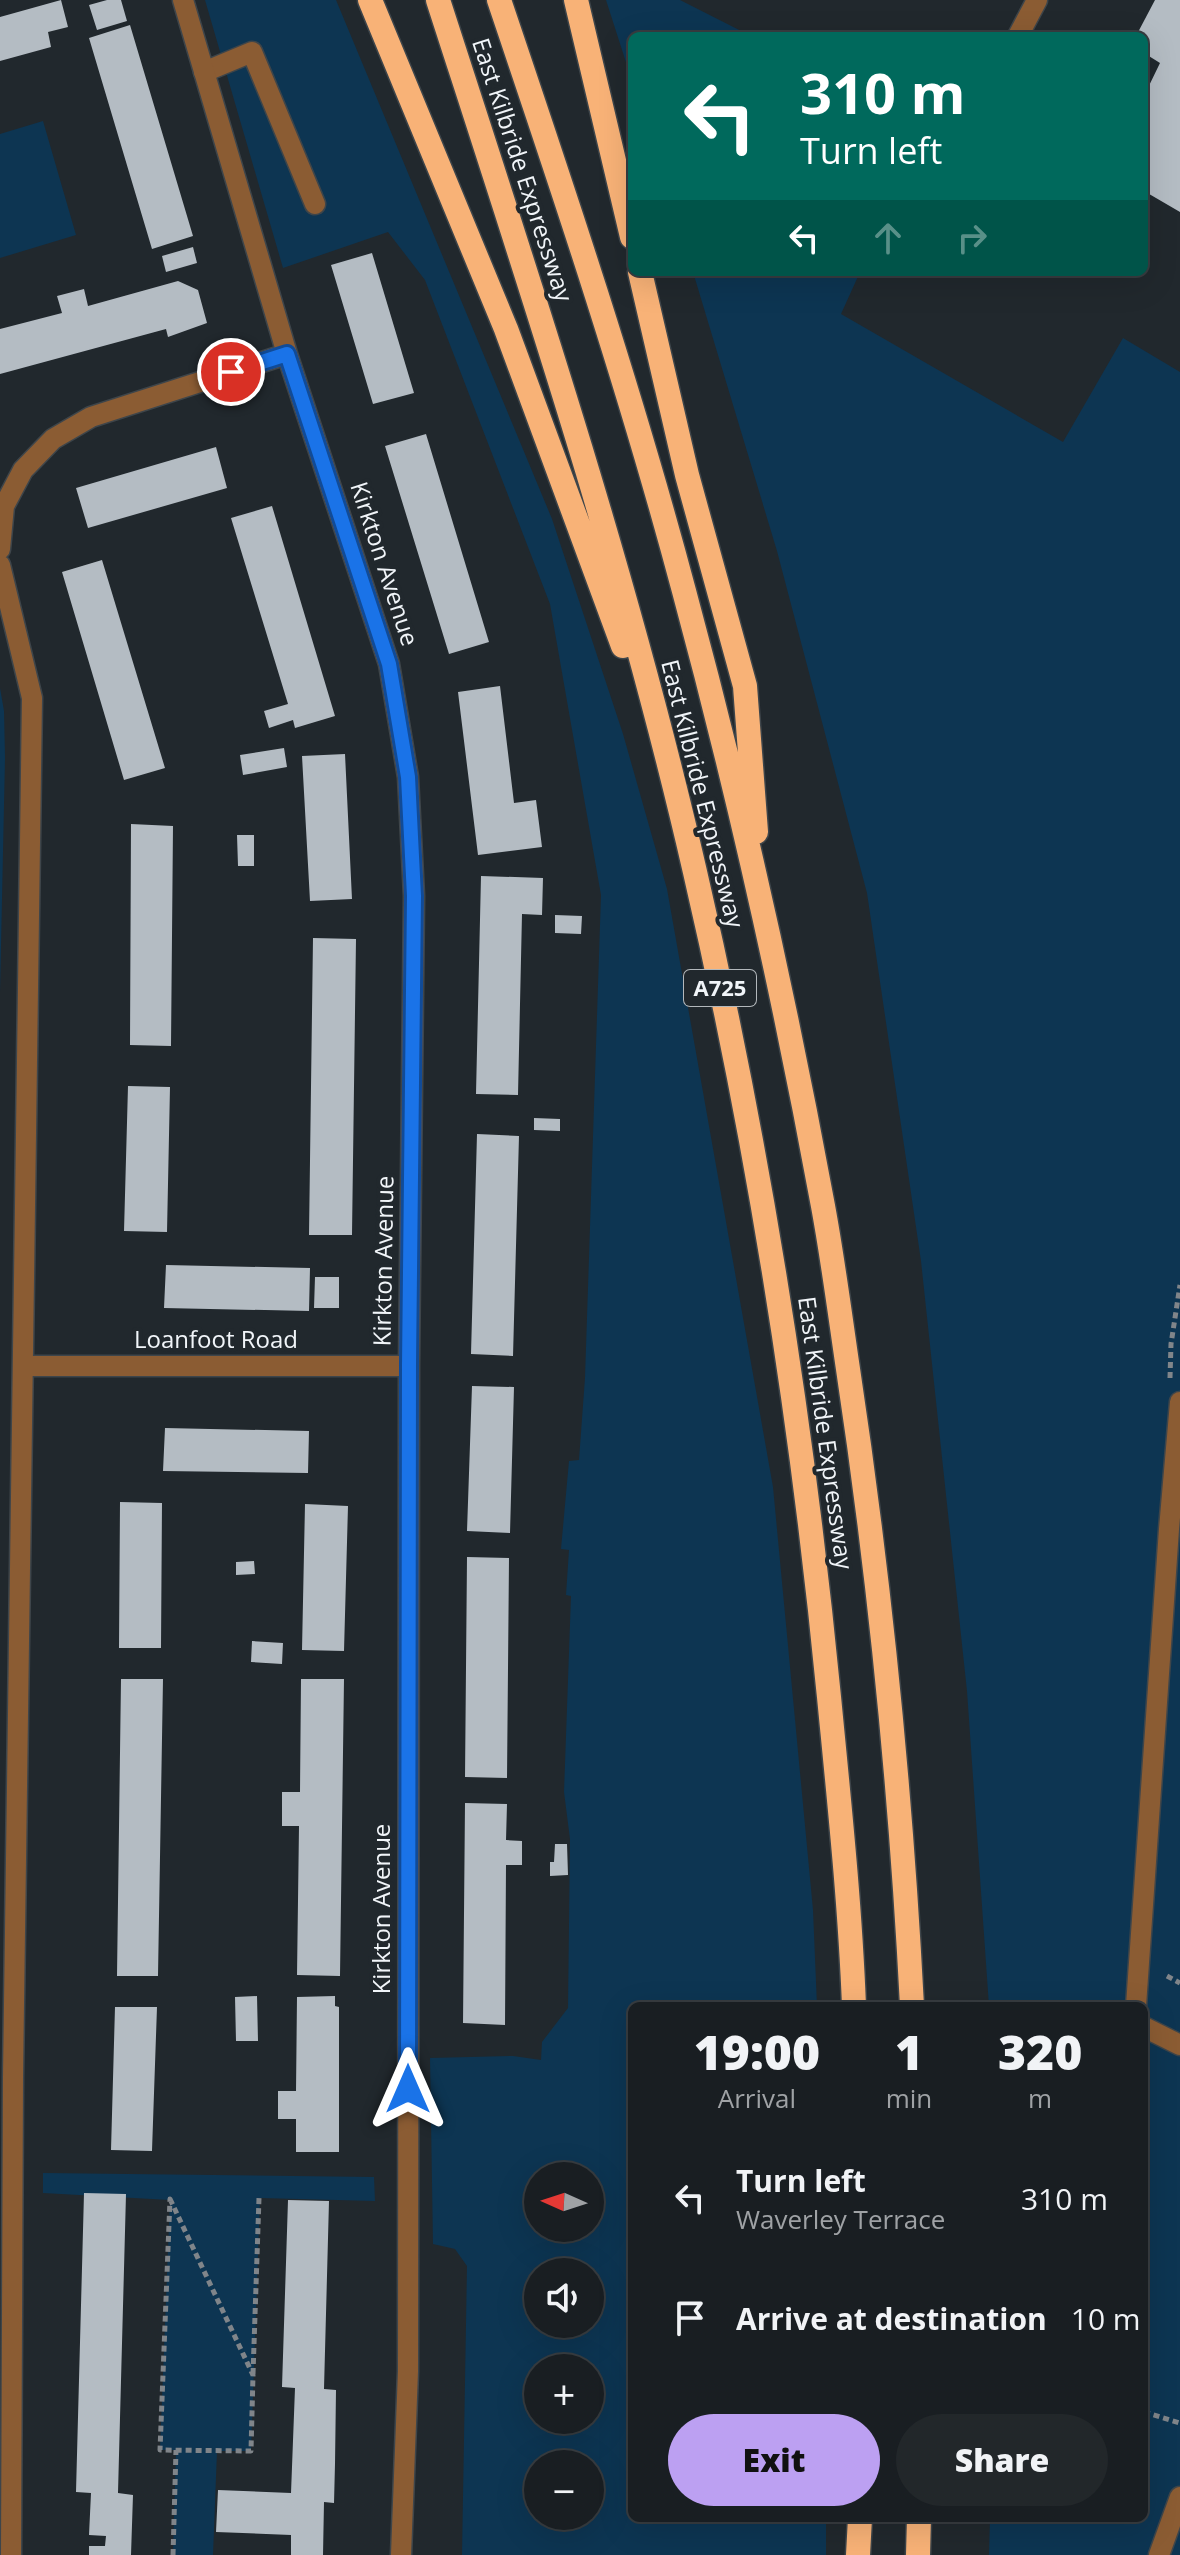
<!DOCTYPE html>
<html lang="en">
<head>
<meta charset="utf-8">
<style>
  :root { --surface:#191e22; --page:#22272a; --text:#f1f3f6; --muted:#9fa2a5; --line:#373c40; --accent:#bca0f2 }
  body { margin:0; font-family:"Open Sans",sans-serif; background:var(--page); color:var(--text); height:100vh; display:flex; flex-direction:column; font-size:30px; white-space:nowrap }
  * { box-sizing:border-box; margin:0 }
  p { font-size:26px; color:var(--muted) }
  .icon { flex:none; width:44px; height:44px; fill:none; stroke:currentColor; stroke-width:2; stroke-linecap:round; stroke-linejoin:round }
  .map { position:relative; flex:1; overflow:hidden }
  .side { position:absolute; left:628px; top:2002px; width:520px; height:520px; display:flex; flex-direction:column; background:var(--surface); border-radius:12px; box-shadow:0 8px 32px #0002,0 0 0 2px var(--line) }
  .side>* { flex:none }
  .top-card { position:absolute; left:628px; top:32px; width:520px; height:244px; border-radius:12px; box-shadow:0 8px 32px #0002,0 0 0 2px var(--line); background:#00695c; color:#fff; overflow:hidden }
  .needle { width:52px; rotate:273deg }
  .controls { position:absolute; left:524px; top:2162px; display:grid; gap:16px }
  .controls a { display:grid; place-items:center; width:80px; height:80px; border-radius:50%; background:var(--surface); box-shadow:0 8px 32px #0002,0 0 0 2px var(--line); font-size:40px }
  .pin { position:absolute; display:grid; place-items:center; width:68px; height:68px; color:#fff; margin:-34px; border:4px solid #fff; border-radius:50%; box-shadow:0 2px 8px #0007 }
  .me { position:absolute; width:88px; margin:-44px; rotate:0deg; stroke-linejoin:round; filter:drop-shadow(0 0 6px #0008) }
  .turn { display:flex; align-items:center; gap:28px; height:168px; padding:0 40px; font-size:36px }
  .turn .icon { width:104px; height:104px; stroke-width:2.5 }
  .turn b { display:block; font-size:56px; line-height:68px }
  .lanes { display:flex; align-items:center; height:76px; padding:0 40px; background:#0003; justify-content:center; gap:40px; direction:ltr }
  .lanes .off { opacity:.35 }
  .eta { display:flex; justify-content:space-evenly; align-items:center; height:136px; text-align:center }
  .eta b { font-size:48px; font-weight:800; line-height:56px }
  .button { display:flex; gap:16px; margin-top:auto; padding:16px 40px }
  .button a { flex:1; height:92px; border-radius:48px; background:var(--accent); color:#111; font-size:32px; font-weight:800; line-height:92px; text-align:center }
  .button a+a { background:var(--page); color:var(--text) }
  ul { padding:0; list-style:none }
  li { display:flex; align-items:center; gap:24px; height:120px; padding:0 40px }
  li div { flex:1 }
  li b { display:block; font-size:30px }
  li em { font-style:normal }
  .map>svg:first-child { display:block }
</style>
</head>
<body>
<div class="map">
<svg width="1180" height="2555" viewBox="0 0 1180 2555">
  <rect width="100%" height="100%" fill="#21282d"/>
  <!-- green -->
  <path fill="#0d3552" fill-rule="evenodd" d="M205,0H336L552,519L623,734L667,889L773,1487L813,1910L817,2006H632V2518H826V2555H462L467,2266L455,2249L433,2244L430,2058L513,2056L541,2060L542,2042L568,2008L570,1839L564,1792L571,1596L566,1595L569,1550L561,1549L569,1461L579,1460L585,1378L601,895L550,604L425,280L388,232L283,268ZM538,2176H590V2228H538ZM538,2272H590V2324H538ZM538,2368H590V2420H538ZM538,2464H590V2516H538Z
    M606,0H680L751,36H632V81Z
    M43,121L76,235L0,258V134Z
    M693,272H860L841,314L1063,442L1123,338L1180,372V2555H989L990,2518H1144V2006H989L967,1691L921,1261L867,893L777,551Z
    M0,688L4,711L5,758L0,993Z
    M43,2173L374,2177L375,2201L260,2198L251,2451H217L213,2555H173L176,2450H160L170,2200L43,2193Z"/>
  <!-- building -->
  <path fill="#b4bcc3" d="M61,0L68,27L48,32L51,47L0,61V17Z
    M107,0H121L127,21L97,30L89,5Z
    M1155,0H1180V212L1144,191V96L1160,63L1144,53V36H1136Z
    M130,25L193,236L152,249L89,38Z
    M193,247L197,263L166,272L162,256Z
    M372,253L414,393L373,404L331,265Z
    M178,281L198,290L207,323L168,337L166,329L0,374V329L62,313L57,296L84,289L88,306Z
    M426,434L489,642L449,654L385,446Z
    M216,447L227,488L88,528L76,488Z
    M272,506L335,716L295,728L293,720L269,728L264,711L288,704L231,518Z
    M102,560L165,768L124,780L62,572Z
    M500,686L514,803L536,800L542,847L478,855L458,692Z
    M284,748L287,767L243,775L240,755Z
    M345,754L352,899L310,901L302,756Z
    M131,824L173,826L171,1046L130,1045Z
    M237,835H254V866H238Z
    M481,876L543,878L542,915L522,914L518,1095L476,1094Z
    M555,915L582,916L581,934L555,933Z
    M313,938L356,939L352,1235H309Z
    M128,1086L170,1087L167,1232L124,1231Z
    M534,1118L560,1119V1131L534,1130Z
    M477,1134L519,1136L513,1356L471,1354Z
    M166,1265L310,1268L309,1311L164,1308Z
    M315,1277H339V1308H314Z
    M472,1386L514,1387L510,1533L467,1531Z
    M165,1428L309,1431L308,1473L163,1471Z
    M120,1502L162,1503L161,1648H119Z
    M305,1504L348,1506L344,1651L302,1650Z
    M467,1557L509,1558L507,1778L465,1777Z
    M254,1561L255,1574L236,1575V1562Z
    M252,1641L283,1643L282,1664L251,1662Z
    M121,1679H163L158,1976H117Z
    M301,1679H344L340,1976L297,1975L299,1826H282V1792H300Z
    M465,1803L507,1804L506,1840L522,1841V1865H506L505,2025L463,2023Z
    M555,1844H567L568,1875L550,1876V1862H554Z
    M257,1996L258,2041H236L235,1997Z
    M335,1996V2006L339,2007V2152H296V2119H278V2091H296L297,1997Z
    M115,2007H157L152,2151L111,2150Z
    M84,2193L126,2194L118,2493L133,2495L131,2555H89V2546H105L106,2536L89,2535L91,2493L76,2492Z
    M288,2200L329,2201L324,2389L336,2390L335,2464L334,2503L324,2502L323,2555H291V2535L216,2532L218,2490L291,2493L295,2388L282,2387Z"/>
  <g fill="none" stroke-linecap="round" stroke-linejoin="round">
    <!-- lane casing -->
    <g stroke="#3e454a" stroke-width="23">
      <path id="lane" d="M204,72L252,52L315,204
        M1136,2006L1169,1529L1180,1402
        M1144,2027L1180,2045
        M1159,2555L1180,2497"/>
    </g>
    <!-- street casing -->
    <g stroke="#3e454a" stroke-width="23">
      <path id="street" d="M183,0L287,354L389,664L408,777L414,896L409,1366L408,2371L401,2555
        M1018,36L1037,0
        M0,549L4,506L23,470L53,439L91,417L287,354
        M0,565L32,698L13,2077L11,2555
        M24,1366H409"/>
    </g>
    <!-- highway casing -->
    <g stroke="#3e454a" stroke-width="27">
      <path id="highway" d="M370,0L506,329L623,646
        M438,0C531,288 627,576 695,872C758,1143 802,1419 829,1697C839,1800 850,1903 854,2006
        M499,0C565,195 631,392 684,591C739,794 785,1000 823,1206C833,1260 840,1315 848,1369C880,1581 901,1792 912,2006
        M576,0L632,237
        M640,272L687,475L745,686L756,832
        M858,2555L860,2518
        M918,2555L919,2518"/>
    </g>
    <!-- path -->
    <path stroke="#80858a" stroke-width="5" stroke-dasharray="6 4" stroke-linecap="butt" d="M1170,1378L1171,1344L1180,1285
      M1167,1976L1180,1983
      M170,2199L253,2375L251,2451L160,2450Z
      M253,2374L259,2198
      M1144,2412L1180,2423
      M173,2555L176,2450"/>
    <!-- lane -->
    <use href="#lane" stroke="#8b5c33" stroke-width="20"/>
    <!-- street -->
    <use href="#street" stroke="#8b5c33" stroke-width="20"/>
    <!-- highway -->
    <use href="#highway" stroke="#f8b277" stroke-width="24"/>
  </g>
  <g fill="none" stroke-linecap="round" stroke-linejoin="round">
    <!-- route casing -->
    <g stroke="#114b97" stroke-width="20">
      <path id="route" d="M231,372L287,354L389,664L408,777L414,896L409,1366L408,2089"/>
    </g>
    <!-- route -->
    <use href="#route" stroke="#1a73e8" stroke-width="14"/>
  </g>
  <g text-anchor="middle" stroke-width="8" stroke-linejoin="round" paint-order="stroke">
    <!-- shield labels -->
    <rect fill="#21282d" stroke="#b3b8bc" stroke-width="2" x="684" y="970" width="72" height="36" rx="6"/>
    <g font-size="22" font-weight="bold" fill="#f1f5f9">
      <text x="720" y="996">A725</text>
    </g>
    <!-- street labels -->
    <g font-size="24" fill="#f1f5f9" stroke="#21282d">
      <text transform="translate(522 170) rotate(72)" y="8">East Kilbride Expressway</text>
      <text transform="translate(384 564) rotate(72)" y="8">Kirkton Avenue</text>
      <text transform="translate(702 794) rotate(76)" y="8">East Kilbride Expressway</text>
      <text transform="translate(384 1261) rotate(-89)" y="8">Kirkton Avenue</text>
      <text x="216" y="1348">Loanfoot Road</text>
      <text transform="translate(825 1433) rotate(82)" y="8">East Kilbride Expressway</text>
      <text transform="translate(382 1909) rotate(-90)" y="8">Kirkton Avenue</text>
    </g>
  </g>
</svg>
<div class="controls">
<a><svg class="needle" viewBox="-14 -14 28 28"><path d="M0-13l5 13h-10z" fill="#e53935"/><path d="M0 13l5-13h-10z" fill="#9fa2a5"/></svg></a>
<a><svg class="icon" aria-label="sound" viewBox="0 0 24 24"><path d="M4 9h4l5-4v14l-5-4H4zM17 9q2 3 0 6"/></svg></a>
<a>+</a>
<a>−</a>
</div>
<div class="pin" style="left:231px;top:372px;background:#d93025"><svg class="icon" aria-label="arrive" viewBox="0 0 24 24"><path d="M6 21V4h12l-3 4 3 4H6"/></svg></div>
<svg class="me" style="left:408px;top:2089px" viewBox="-20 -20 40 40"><path d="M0-17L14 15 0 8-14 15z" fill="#1a73e8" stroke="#fff" stroke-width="4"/></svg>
<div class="top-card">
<div class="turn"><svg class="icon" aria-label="left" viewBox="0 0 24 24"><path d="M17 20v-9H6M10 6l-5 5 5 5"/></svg><div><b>310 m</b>Turn left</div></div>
<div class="lanes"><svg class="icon" aria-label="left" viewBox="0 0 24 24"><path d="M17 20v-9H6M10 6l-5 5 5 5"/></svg><svg class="icon off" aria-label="ahead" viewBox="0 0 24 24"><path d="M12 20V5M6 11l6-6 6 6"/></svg><svg class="icon off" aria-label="right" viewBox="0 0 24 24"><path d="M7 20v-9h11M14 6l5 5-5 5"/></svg></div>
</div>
<section class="side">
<div class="eta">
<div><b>19:00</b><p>Arrival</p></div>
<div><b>1</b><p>min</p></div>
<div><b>320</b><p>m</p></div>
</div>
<ul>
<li><svg class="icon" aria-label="left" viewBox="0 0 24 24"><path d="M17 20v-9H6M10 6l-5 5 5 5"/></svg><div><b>Turn left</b><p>Waverley Terrace</p></div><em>310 m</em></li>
<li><svg class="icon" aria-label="arrive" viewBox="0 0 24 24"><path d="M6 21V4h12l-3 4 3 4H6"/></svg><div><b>Arrive at destination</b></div><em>10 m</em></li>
</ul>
<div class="button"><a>Exit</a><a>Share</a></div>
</section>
</div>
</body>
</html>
